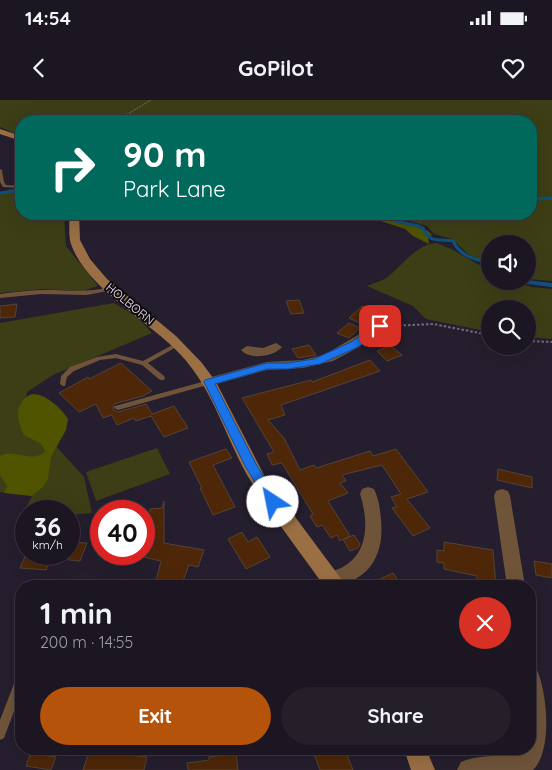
<!DOCTYPE html>
<html lang="en">
<head>
<meta charset="utf-8">
<style>
  :root { --surface:#1c1622; --page:#251f2a; --text:#f1f3f6; --muted:#a09fa5; --line:#3a3540; --accent:#b45309 }
  body { margin:0; font-family:Quicksand,sans-serif; background:var(--page); color:var(--text); height:100vh; display:flex; flex-direction:column; font-size:19px; white-space:nowrap }
  * { box-sizing:border-box; margin:0 }
  p { font-size:16px; color:var(--muted) }
  .icon { flex:none; width:28px; height:28px; fill:none; stroke:currentColor; stroke-width:2; stroke-linecap:round; stroke-linejoin:round }
  .map { position:relative; flex:1; overflow:hidden }
  .details { position:absolute; left:15px; top:480px; width:521px; height:175px; display:flex; flex-direction:column; background:var(--surface); border-radius:20px; box-shadow:0 5px 20px #0002,0 0 0 1px var(--line) }
  .details>* { flex:none }
  .guide { position:absolute; left:15px; top:15px; width:522px; height:105px; border-radius:20px; box-shadow:0 5px 20px #0002,0 0 0 1px var(--line); background:#00695c; color:#fff; overflow:hidden }
  .fabs { position:absolute; left:481px; top:135px; display:grid; gap:10px }
  .fabs a { display:grid; place-items:center; width:55px; height:55px; border-radius:50%; background:var(--surface); box-shadow:0 5px 20px #0002,0 0 0 1px var(--line); font-size:25px }
  .speed { position:absolute; left:15px; top:400px; display:flex; gap:10px; font-size:25px; font-weight:700; text-align:center }
  .speed>* { display:grid; place-content:center; width:65px; height:65px; border-radius:50%; background:var(--surface); box-shadow:0 5px 20px #0002,0 0 0 1px var(--line); line-height:1 }
  .speed small { font-size:12px; font-weight:400 }
  .speed .limit { border:8px solid #d22; background:#fff; color:#111 }
  .pin { position:absolute; display:grid; place-items:center; width:42px; height:42px; color:#fff; margin:-21px; border-radius:10px; box-shadow:0 2px 8px #0006 }
  .me { position:absolute; width:55px; margin:-28px; rotate:326deg; stroke-linejoin:round; filter:drop-shadow(0 0 4px #0008) }
  .turn { display:flex; align-items:center; gap:18px; height:105px; padding:0 25px; font-size:22px }
  .turn .icon { width:65px; height:65px; stroke-width:2.5 }
  .turn b { display:block; font-size:35px; line-height:42px }
  .round { display:grid; place-items:center; flex:none; width:52px; height:52px; border-radius:26px; background:var(--page) }
  .head { display:flex; align-items:center; justify-content:space-between; height:85px; padding:0 25px }
  h1 { font-size:30px; font-weight:700; line-height:38px }
  .action { display:flex; gap:10px; margin-top:auto; padding:10px 25px }
  .action a { flex:1; height:58px; border-radius:30px; background:var(--accent); color:#fff; font-size:20px; font-weight:700; line-height:58px; text-align:center }
  .action a+a { background:var(--page); color:var(--text) }
  .status { display:flex; justify-content:space-between; align-items:center; height:35px; padding:0 25px; background:var(--surface); direction:ltr }
  .status svg { height:14px; fill:currentColor }
  header { display:flex; justify-content:space-between; align-items:center; height:65px; padding:0 25px; background:var(--surface); font-size:22px; font-weight:700 }
  .map>svg:first-child { display:block }
</style>
</head>
<body>
<div class="status"><b>14:54</b><svg viewBox="0 0 49 12"><path d="M0 12V9h3v3zM5 12V6h3v6zM10 12V3h3v9zM15 12V0h3v12zM26 1h20v11H26zM47 4h2v5h-2z"/></svg></div>
<header><svg class="icon" aria-label="back" viewBox="0 0 24 24"><path d="M15 5l-7 7 7 7"/></svg>GoPilot<svg class="icon" aria-label="heart" viewBox="0 0 24 24"><path d="M12 20l-8-8c-3-5 5-10 8-4 3-6 11-1 8 4z"/></svg></header>
<div class="map">
<svg width="552" height="670" viewBox="0 0 552 670">
  <rect width="100%" height="100%" fill="#251e2e"/>
  <!-- green -->
  <path fill="#3c3f15" d="M0,0H552V181L528,179V144H490V164L469,155L452,139L434,134L427,126L385,114H531V21H21V36L0,27Z
    M21,88V114H64L66,146L98,186L82,191L42,189L0,193V93L7,92V90Z
    M437,143L451,149L490,171V181H514L531,187L552,189V239L528,237V209H490V232L426,219L413,206L367,186C374,183 383,181 389,176C403,164 417,144 437,143Z
    M114,203L137,217L152,233L53,275L27,292L25,312L84,377L92,413L69,415V411H26V418L20,419L32,396L0,392V223Z
    M157,348L170,374L96,401L86,372Z"/>
  <!-- forest -->
  <path fill="#505300" d="M359,114H384L428,131L432,135L428,138L429,144L413,136L405,129Z
    M32,294C46,294 61,308 68,319L66,330L51,357L48,379L43,387L32,396L4,393L7,386L0,375V356C14,348 27,363 44,353L45,350L40,343L24,335C16,320 14,302 32,294Z"/>
  <g fill="none" stroke-linecap="round" stroke-linejoin="round">
    <!-- stream-far1 -->
    <path stroke="#0d527c" stroke-width="3" d="M0,93L21,90
      M531,99L552,98
      M376,114L390,120L419,126L423,128C428,143 440,139 453,141C459,154 470,159 484,161L490,170"/>
    <!-- stream -->
    <path stroke="#0d527c" stroke-width="4" d="M519,181L552,185"/>
  </g>
  <!-- building -->
  <path fill="#4e2708" stroke="#544337" d="M299,200L304,213L291,214L286,201Z
    M17,204L15,217L0,218V206Z
    M362,206L373,211L360,223L349,218Z
    M349,223L360,228L349,238L337,233Z
    M309,245L316,255L298,258L292,249Z
    M391,246L402,255L387,261L377,251Z
    M370,260L380,271L281,305L285,315L268,320L284,338L300,370L314,365L316,368L370,351L373,356L396,349L428,392L407,399L430,428L413,436L392,408L397,407L391,397L401,394L382,365L342,375L346,381L340,383L348,393L328,401L350,436L344,439L354,435L360,444L358,448L350,451L343,439L340,441L337,435L331,438L322,425L317,427L310,416L313,414L282,363L272,365L267,354L274,352L242,298L311,280L312,282Z
    M121,263L152,291L143,296L114,304L113,310L118,312L146,304L152,314L174,306L188,328L164,337L151,316L136,321L134,318L117,325L112,315L103,318L96,304L79,312L59,293L88,277L89,279Z
    M226,349L232,358L213,365L235,407L213,415L200,388H202L189,362Z
    M498,369L532,377V388L497,380Z
    M164,401V443L204,450L198,467L189,465L181,486L155,485L161,461L143,457L151,432H144V413L150,412V409L162,408Z
    M242,432L248,442L257,437L270,457L246,469L228,439Z
    M69,442L87,443L80,461L69,460Z
    M444,442L493,450L496,486L478,483L477,476L444,469V463L437,462V450L444,451Z
    M26,454H53L46,470L20,468Z
    M534,461L552,464V478L536,475Z
    M393,473L402,486H365Z
    M32,649H44L42,655L56,657L51,670L26,666Z
    M90,649L115,653L116,649H133L131,655L147,657L144,670H83Z
    M312,649H342L344,653L346,652L353,670H320Z
    M236,653L238,670H188L187,663L209,660V657Z"/>
  <g fill="none" stroke-linecap="round" stroke-linejoin="round">
    <!-- path-far1 -->
    <path stroke="#716b79" stroke-width="1" stroke-dasharray="2 1" stroke-linecap="butt" d="M116,21L151,0"/>
    <!-- path -->
    <path stroke="#716b79" stroke-width="2" stroke-dasharray="2.5 2" stroke-linecap="butt" d="M390,226L433,224L490,235
      M528,241L552,242"/>
    <!-- lane -->
    <path fill="#6f5439" fill-rule="evenodd" d="M0,69L2,70L4,82L6,85L21,86V88L3,87L0,82Z
      M110,187L113,189L112,190L87,195L41,194L0,198V194C16,192 31,190 47,190C69,190 89,193 110,187Z
      M178,242L180,243V245L148,263L164,276L165,278L164,280H160L142,265L116,258L100,260L74,271L67,277L65,286H63L60,284L61,276L70,267L97,257L116,254L143,261Z
      M209,280H211L212,282L211,284L118,310L114,308L115,306Z
      M82,479L110,482L113,483L115,486H68L70,483Z
      M21,575V593L4,638L0,640V620L17,576Z"/>
    <!-- street -->
    <path fill="#6f5439" fill-rule="evenodd" d="M380,222L384,223L386,226L384,229L359,247L333,261L303,268L267,270L209,286L204,285L202,282L204,279L267,262L303,260L324,255Z
      M276,243L282,247C274,257 249,260 241,250L247,246L263,248Z
      M368,387L374,389C379,399 380,409 381,420C385,459 365,486 324,486L322,481C326,472 335,471 343,467C370,452 368,419 360,394L362,389Z
      M502,389L508,391L510,396L525,486H507L494,396L496,391Z
      M530,566L537,570C548,595 552,652 533,670H457L461,662C477,655 495,657 512,654C519,653 523,649 530,649Z"/>
    <!-- secondary -->
    <path fill="#9a6f44" fill-rule="evenodd" d="M0,29L21,36V41L0,34Z
      M69,114H79L80,140L90,159L107,179L176,236L202,263L216,282L264,375L342,480L344,486H324C300,452 274,419 252,383C226,341 215,291 180,254C149,221 86,188 71,144C68,135 70,124 69,114Z
      M404,649H426L435,670H411Z"/>
  </g>
  <!-- route -->
  <path fill="#1a73e8" stroke="#114b97" d="M380,223L384,224V228L358,247L320,264L288,269H267L215,284L256,364L280,402L278,405H269L245,366L204,282L205,280L267,263H288L314,259L351,242Z"/>
  <g text-anchor="middle" stroke-width="4" stroke-linejoin="round" paint-order="stroke">
    <!-- far-street labels -->
    <g font-size="12" fill="#f1edf7" stroke="#0d0a11">
      <text transform="translate(130 204) rotate(39)" y="4">HOLBORN</text>
    </g>
  </g>
</svg>
<div class="fabs">
<a><svg class="icon" aria-label="sound" viewBox="0 0 24 24"><path d="M4 9h4l5-4v14l-5-4H4zM17 9q2 3 0 6"/></svg></a>
<a><svg class="icon" aria-label="search" viewBox="0 0 24 24"><circle cx="10" cy="10" r="6"/><path d="M15 15l6 6"/></svg></a>
</div>
<div class="speed"><div>36<small>km/h</small></div><div class="limit">40</div></div>
<div class="pin" style="left:380px;top:226px;background:#d93025"><svg class="icon" aria-label="arrive" viewBox="0 0 24 24"><path d="M6 21V4h12l-3 4 3 4H6"/></svg></div>
<svg class="me" style="left:273px;top:402px" viewBox="-20 -20 40 40"><circle r="19" fill="#fff"/><path d="M0-13L10 11 0 6-10 11z" fill="#1a73e8"/></svg>
<div class="guide">
<div class="turn"><svg class="icon" aria-label="right" viewBox="0 0 24 24"><path d="M7 20v-9h11M14 6l5 5-5 5"/></svg><div><b>90 m</b>Park Lane</div></div>
</div>
<section class="details">
<div class="head"><div><h1>1 min</h1><p>200 m · 14:55</p></div><a class="round" style="background:#d93025;color:#fff"><svg class="icon" aria-label="close" viewBox="0 0 24 24"><path d="M6 6l12 12M18 6L6 18"/></svg></a></div>
<div class="action"><a>Exit</a><a>Share</a></div>
</section>
</div>
</body>
</html>
